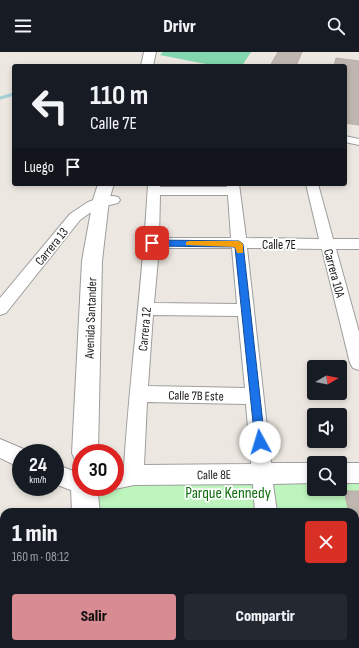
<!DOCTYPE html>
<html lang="es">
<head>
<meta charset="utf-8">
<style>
  :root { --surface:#171b24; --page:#242831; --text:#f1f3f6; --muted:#9ea1a6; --accent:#d88b93 }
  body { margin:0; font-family:"Sofia Sans Condensed",sans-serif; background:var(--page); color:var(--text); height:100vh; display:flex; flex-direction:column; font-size:15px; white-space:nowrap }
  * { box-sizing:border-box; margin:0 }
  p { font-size:13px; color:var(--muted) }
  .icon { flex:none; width:22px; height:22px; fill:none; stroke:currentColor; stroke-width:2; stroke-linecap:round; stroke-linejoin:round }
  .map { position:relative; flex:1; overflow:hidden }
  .drawer { position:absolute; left:0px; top:456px; width:359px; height:140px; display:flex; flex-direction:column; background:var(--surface); border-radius:12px 12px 0 0; box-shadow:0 2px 6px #0003 }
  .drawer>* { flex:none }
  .top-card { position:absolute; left:12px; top:12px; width:335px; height:122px; border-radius:4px; box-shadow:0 2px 6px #0003; background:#171b24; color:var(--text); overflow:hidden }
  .needle { width:26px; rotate:81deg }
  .controls { position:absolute; left:307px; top:308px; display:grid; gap:8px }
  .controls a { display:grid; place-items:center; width:40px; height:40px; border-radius:4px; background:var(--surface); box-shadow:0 2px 6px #0003; font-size:20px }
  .speed { position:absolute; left:12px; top:392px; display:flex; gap:8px; font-size:20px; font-weight:700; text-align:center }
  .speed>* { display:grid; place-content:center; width:52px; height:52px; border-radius:50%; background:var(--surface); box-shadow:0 2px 6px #0003; line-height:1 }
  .speed small { font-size:10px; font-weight:400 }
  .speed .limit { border:6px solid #d22; background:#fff; color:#111 }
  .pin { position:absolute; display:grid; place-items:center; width:34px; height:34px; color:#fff; margin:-17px; border-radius:8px; box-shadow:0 2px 6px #0006 }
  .me { position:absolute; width:44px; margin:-22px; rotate:354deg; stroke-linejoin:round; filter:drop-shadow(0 0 3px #0008) }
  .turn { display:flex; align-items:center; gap:14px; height:84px; padding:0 12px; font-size:18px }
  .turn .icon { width:52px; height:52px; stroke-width:2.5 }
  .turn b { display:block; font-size:28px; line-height:34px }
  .then { display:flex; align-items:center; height:38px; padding:0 12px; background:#0003; gap:8px; font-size:15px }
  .round { display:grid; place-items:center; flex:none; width:42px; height:42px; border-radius:4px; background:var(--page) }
  .overview { display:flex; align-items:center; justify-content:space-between; height:68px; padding:0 12px }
  h1 { font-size:24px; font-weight:800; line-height:30px }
  .cta { display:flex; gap:8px; margin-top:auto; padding:8px 12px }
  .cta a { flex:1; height:46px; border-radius:4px; background:var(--accent); color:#111; font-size:16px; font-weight:800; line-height:46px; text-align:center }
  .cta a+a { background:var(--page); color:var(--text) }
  header { display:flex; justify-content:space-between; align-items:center; height:52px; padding:0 12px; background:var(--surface); font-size:18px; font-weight:800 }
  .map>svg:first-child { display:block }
</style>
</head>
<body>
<header><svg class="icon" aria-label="menu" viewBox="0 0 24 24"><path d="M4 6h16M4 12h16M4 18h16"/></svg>Drivr<svg class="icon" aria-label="search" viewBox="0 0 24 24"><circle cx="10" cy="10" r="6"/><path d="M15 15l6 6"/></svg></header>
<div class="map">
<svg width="359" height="596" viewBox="0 0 359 596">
  <rect width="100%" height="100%" fill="#ece7e0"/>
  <!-- park -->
  <path fill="#bef5be" d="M314,421V437H340V421H359V439H344L349,460H99L98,435H115V427Z
    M355,490L359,506V596H97V592H355Z"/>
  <!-- pitch -->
  <path fill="#82d7af" d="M163,0H251L242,14H216L160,3Z"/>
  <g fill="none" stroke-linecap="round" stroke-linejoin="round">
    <!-- stream -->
    <path stroke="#a3d0d7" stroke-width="3" d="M0,46L14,42"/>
  </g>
  <!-- building -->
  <path fill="#c0b6b0" stroke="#bcaca4" d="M278,0H302L296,14H270Z
    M336,6L359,9V73L345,71V14H334Z
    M344,439H359V506L355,490V460H349Z"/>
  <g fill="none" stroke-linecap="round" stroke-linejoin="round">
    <!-- minor casing -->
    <g stroke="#9e9e9e" stroke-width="2">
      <path id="minor" d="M345,84L359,87V93L345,90Z
        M148,132H160V135H227V132H239L246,186L319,187L306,132H318L333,187H359V197H336L359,280V318L353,316L350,311L322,197L247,196L271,411H314V431L273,432L277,460H255L253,432L134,433L115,437L110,435H115V417L124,415C130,320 143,227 148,132ZM160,143H228L231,186H159ZM159,196H232L237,252L154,251ZM153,263L238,264L245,336L148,334ZM147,350L246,352L251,412L144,413Z
        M113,144L118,145L120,148L118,151L97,156L80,168L6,261L0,263V246L70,162L88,150L102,145Z
        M0,387L28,399L29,401H21V416L0,406Z
        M340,411H359V431H340Z
        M55,412L81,422V435H90L88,439L81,442L55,432Z
        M264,592H288V596H264Z"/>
    </g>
    <!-- tertiary casing -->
    <g stroke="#9e9e9e" stroke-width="2">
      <path id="tertiary" d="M144,0H156L153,14H141Z
        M98,132H114L109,148L102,209L98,401H81V412L76,410L72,401L82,209L93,148Z
        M81,423V435H97L100,460H72L71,435L75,426Z
        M81,592H113V596H81Z"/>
    </g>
    <!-- minor -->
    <use href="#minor" fill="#fff" fill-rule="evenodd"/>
    <!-- tertiary -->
    <use href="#tertiary" fill="#fff" fill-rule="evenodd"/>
  </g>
  <!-- route -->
  <path fill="#1a73e8" stroke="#114b97" d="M152,188L239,189L243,192L265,390L264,394L260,395L256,394L255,390L235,195L152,194L148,191Z"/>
  <!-- slow -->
  <path fill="#f59e0b" d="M189,189H239L243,192V201H237L235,195L186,193V190Z"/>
  <g text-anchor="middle" stroke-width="3.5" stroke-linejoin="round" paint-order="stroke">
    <!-- street labels -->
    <g font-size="13" fill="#1a1a1a" stroke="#fff">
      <text x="279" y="197">Calle 7E</text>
      <text transform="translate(51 194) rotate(-51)" y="5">Carrera 13</text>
      <text transform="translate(335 221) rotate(75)" y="5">Carrera 10A</text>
      <text transform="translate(90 266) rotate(-88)" y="5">Avenida Santander</text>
      <text transform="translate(144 277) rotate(-85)" y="5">Carrera 12</text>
      <text transform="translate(196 343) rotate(1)" y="5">Calle 7B Este</text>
      <text transform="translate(214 422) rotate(-1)" y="5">Calle 8E</text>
    </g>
    <!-- near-park labels -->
    <g font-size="16" fill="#126f11" stroke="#fff">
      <text x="228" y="446">Parque Kennedy</text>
    </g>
  </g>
</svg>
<div class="controls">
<a><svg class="needle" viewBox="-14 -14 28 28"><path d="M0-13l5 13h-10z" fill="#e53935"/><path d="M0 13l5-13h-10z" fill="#9ea1a6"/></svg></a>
<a><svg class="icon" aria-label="sound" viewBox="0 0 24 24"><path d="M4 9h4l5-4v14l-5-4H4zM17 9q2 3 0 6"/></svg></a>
<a><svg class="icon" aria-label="search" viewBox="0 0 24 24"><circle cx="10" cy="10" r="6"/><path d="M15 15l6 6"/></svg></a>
</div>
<div class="speed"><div>24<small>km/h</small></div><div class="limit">30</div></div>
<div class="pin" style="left:152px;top:191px;background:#d93025"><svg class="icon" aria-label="arrive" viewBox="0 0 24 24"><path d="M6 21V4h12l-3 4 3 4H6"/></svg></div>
<svg class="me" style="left:260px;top:390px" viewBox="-20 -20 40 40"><circle r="19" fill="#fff"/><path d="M0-13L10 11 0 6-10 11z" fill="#1a73e8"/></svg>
<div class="top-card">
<div class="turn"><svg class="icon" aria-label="left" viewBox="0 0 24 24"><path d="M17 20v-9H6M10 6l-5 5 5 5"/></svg><div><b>110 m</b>Calle 7E</div></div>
<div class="then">Luego<svg class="icon" aria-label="arrive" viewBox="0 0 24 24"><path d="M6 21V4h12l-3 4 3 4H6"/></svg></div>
</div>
<section class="drawer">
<div class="overview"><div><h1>1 min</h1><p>160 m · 08:12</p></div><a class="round" style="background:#d93025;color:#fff"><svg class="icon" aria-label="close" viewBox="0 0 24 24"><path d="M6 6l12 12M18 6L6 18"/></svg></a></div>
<div class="cta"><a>Salir</a><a>Compartir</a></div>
</section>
</div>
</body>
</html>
